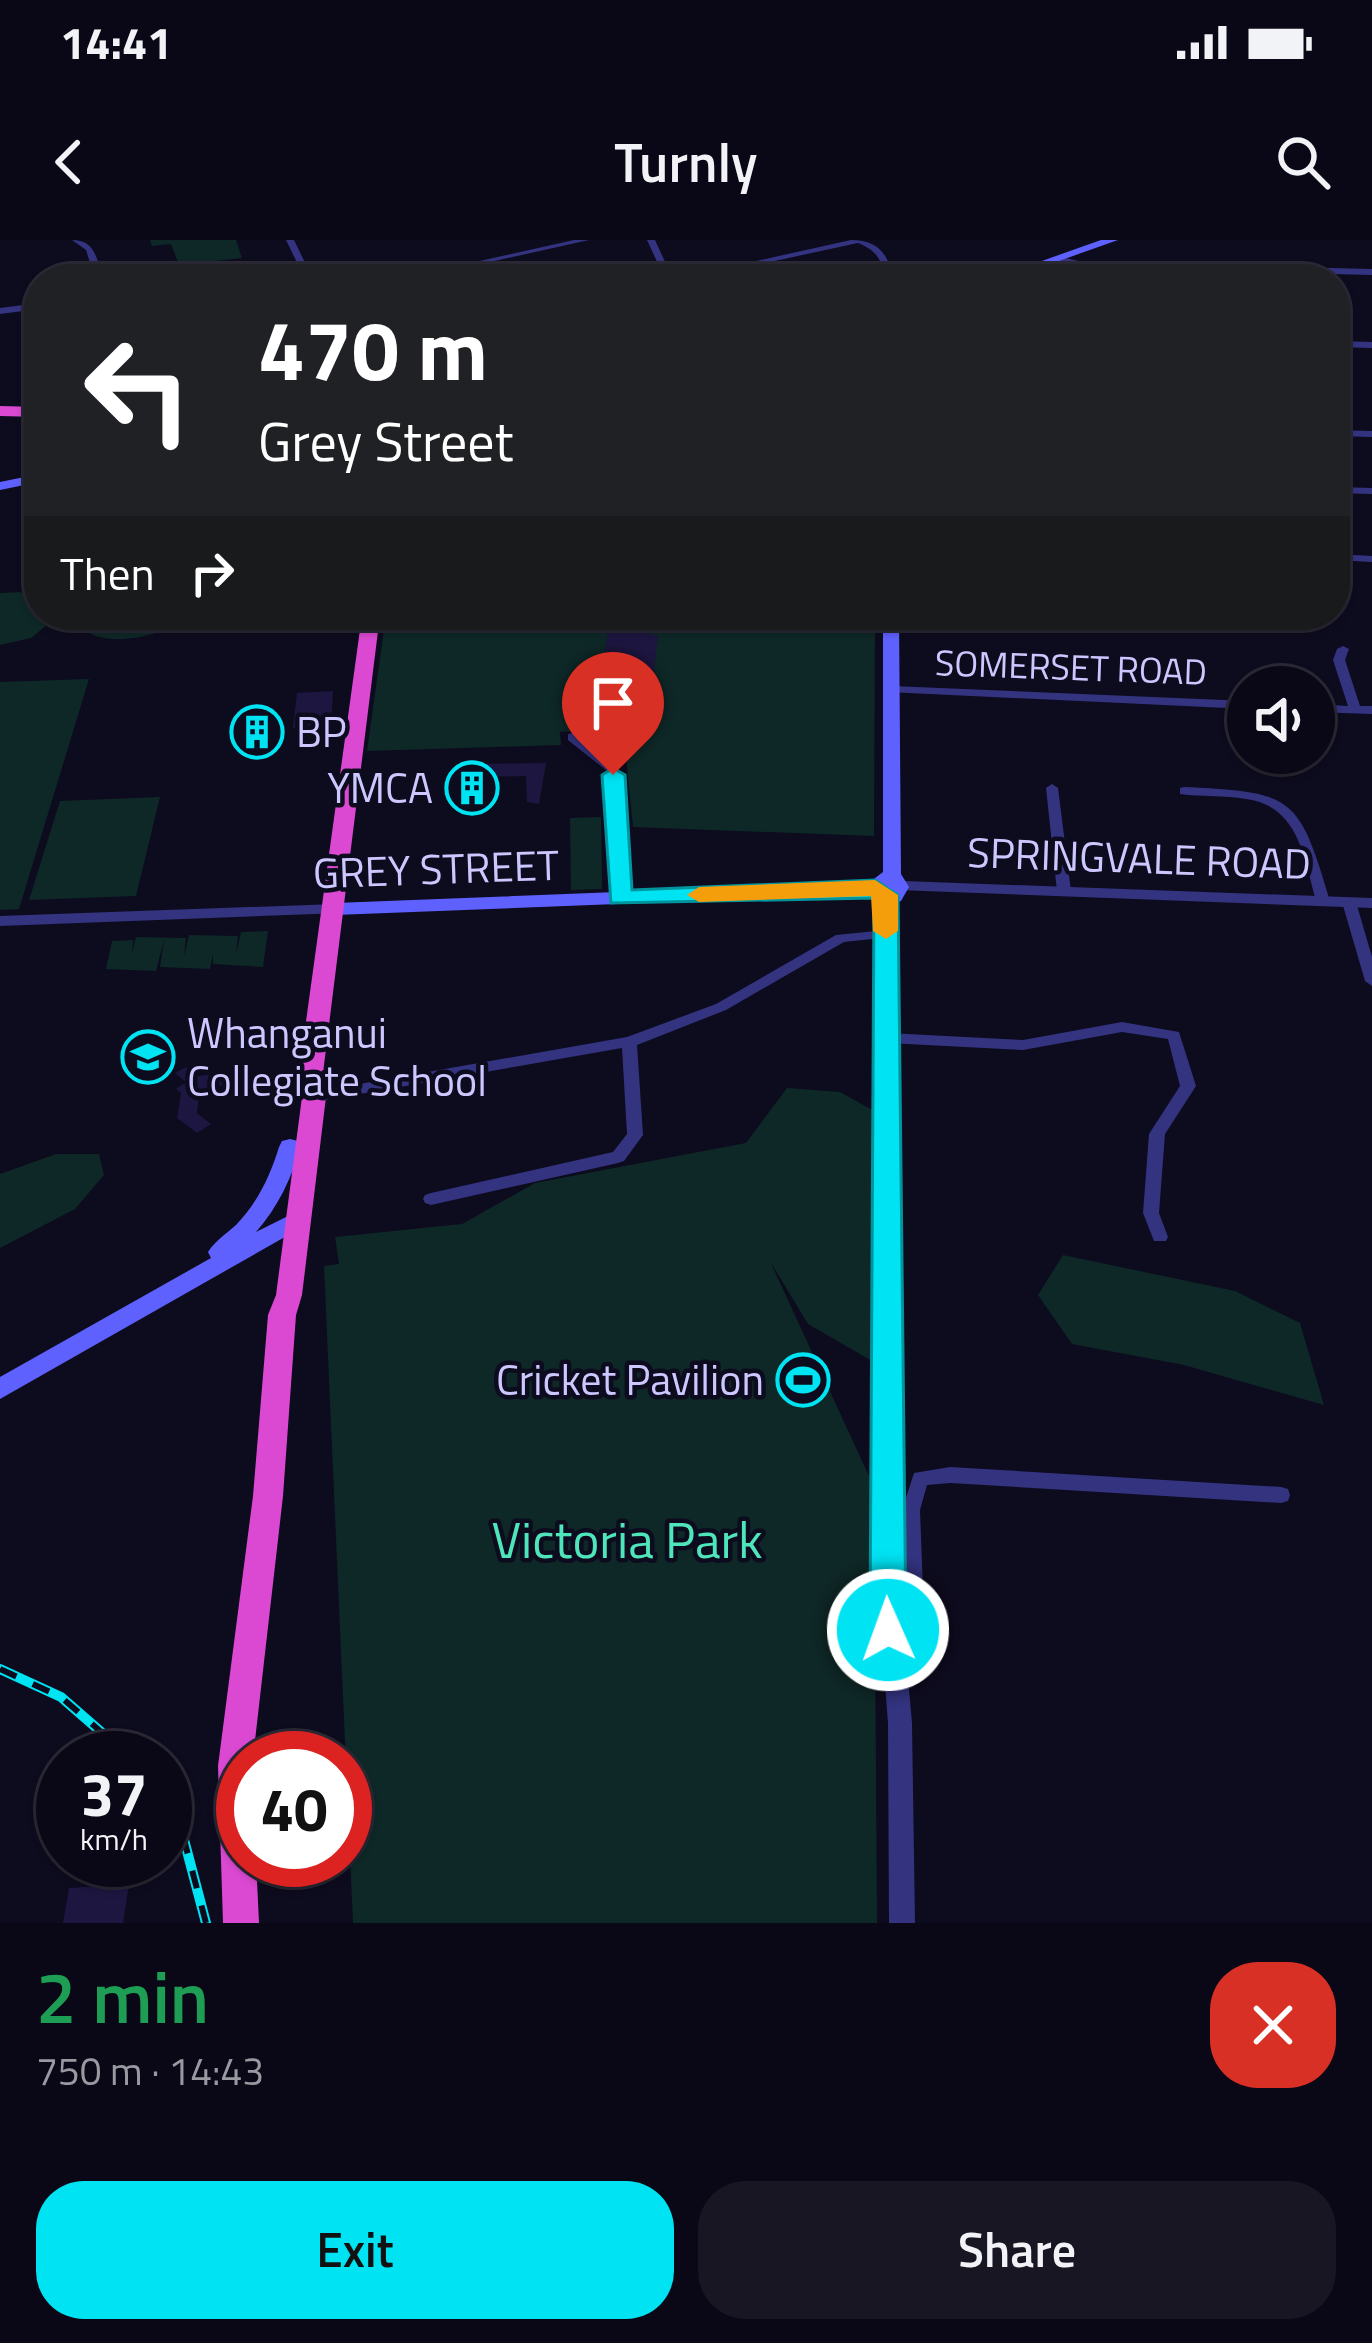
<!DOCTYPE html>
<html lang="en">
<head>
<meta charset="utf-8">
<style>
  :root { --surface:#0a0816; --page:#181623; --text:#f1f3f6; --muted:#999aa1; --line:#2a2935; --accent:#00e3f3 }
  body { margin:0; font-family:"Titillium Web",sans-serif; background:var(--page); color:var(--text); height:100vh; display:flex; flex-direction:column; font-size:45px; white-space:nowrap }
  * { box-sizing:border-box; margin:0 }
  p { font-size:39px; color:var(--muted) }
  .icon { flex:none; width:66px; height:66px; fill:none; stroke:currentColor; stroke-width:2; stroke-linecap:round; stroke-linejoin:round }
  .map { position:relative; height:1683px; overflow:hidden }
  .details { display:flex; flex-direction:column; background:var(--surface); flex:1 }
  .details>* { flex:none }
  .guide { position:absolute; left:24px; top:24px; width:1326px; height:366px; border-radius:48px; box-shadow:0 3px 9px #0004,0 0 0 3px var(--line); background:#202124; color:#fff; overflow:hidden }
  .tools { position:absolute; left:1227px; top:426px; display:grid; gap:24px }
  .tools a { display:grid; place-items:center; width:108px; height:108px; border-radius:50%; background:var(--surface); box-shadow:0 3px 9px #0004,0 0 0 3px var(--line); font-size:60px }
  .speed { position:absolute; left:36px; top:1491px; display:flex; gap:24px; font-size:60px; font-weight:700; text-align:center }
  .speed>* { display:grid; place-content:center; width:156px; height:156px; border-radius:50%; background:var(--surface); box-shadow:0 3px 9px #0004,0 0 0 3px var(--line); line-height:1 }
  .speed small { font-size:30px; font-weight:400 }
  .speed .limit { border:18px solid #d22; background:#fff; color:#111 }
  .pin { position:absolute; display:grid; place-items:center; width:102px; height:102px; color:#fff; margin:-123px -51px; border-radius:50% 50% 50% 0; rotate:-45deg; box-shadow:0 0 12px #0007 }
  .pin .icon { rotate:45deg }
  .me { position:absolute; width:132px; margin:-66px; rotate:358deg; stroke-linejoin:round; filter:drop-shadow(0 0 9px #0008) }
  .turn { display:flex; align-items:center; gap:42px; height:252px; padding:0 36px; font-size:54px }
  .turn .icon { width:156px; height:156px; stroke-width:2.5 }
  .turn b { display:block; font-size:84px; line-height:102px }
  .then { display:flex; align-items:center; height:114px; padding:0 36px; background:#0003; gap:24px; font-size:45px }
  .round { display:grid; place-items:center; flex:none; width:126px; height:126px; border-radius:48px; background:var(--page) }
  .headline { display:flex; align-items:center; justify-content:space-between; height:204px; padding:0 36px }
  h1 { font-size:72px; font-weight:600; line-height:90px; color:#1e9e55 }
  .action { display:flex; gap:24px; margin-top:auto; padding:24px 36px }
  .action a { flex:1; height:138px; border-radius:48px; background:var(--accent); color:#111; font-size:48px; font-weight:600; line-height:138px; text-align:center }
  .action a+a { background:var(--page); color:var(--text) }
  .status { display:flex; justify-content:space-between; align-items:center; height:84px; padding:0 60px; background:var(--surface); direction:ltr }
  .status svg { height:33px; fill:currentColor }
  header { display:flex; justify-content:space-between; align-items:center; height:156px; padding:0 36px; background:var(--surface); font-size:54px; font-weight:600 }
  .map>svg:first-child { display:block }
</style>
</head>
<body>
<div class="status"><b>14:41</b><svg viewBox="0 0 49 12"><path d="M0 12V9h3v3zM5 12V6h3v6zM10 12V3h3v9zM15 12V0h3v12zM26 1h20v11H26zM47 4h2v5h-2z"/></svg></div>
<header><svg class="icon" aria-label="back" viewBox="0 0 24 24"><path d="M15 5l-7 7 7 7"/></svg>Turnly<svg class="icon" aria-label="search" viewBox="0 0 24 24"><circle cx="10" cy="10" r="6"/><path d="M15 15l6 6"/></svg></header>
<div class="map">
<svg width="1372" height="1683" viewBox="0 0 1372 1683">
  <rect width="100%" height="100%" fill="#0d0b1e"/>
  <!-- green -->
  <path fill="#0e2827" d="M150,0H236L242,18L179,25L171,4L152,6Z
    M20,352L39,359V375H46L47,385L31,398L0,405V353Z
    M72,375H192C164,397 91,416 72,375Z
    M386,375H875L874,596L633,587L623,487L560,492L561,505L367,511Z
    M89,439L19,669L0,670V442Z
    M160,557L136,656L29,660L60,561Z
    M601,577L602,649L571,650L570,578Z
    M268,691L263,727L213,724V714L210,729L160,727L164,700L156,731L106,729L112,701L133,700L132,713L136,697L186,698L184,716L189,695L238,696L236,714L241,692Z
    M787,848L840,852L874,871L872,1121L808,1084L770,1021L874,1247L877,1683H353L324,1026L339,1024L335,997L462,984L535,943L746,903Z
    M56,914H99L104,935L75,969L0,1008V934Z
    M1063,1015L1235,1051L1300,1083L1324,1165L1184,1125L1072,1104L1038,1055Z"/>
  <!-- building -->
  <path fill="#1d1640" d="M614,388L652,389L651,395H658L652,449L646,448L640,482L575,480L580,452H598L608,393Z
    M333,451L331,487L293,488L297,453Z
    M546,523L539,564L527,562L526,536L483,537L480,565H460L464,524Z
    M186,827L198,836L234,832L231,845L212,846L199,854L197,873L211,884L197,893L177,878L181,853L176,849L186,842L175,833Z
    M805,1117L825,1149L798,1160L781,1131Z
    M129,1644L123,1683H63L69,1648Z"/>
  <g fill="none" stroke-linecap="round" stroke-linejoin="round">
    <!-- minor -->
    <path fill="#333380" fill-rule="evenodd" d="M72,0C96,0 97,20 103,39H95L86,10Z
      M286,0H294L313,39H305Z
      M574,0H589L414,39H398Z
      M647,0H655L673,39H665Z
      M851,0C877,0 890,14 892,39H884C883,20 876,10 858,3L691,39H675Z
      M39,63V69L0,74V68Z
      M1335,64L1343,66L1344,68L1335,70Z
      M1335,101L1372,102V108L1335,107Z
      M1335,190L1372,191V197L1335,196Z
      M1335,247L1372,248V254L1335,253Z
      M1335,314L1372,316V322L1335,320Z
      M1343,406L1349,409L1345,420L1360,466H1372V474L1314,472V464L1348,466L1333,420L1337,409Z
      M892,446L1248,461V469L888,452V448Z
      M572,493L619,530L627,658L625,661L620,662L613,658L607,531L568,500V494Z
      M1052,544L1058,548L1071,651L1064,655L1057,651L1046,548Z
      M1184,547C1294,552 1299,556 1330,661L1328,664H1318L1316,661C1304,618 1299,566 1246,559C1224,555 1202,557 1180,554V548Z
      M1349,658L1356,662L1372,717V746L1365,741L1342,662Z
      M886,690L893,694L891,697L844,702L726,770L637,805L643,895L624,921L618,923L431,965L425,963L423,959L425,955L431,953L613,912L627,894L622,808L314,862L306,857L314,852L627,797L716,764L836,695Z
      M1122,782L1179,792L1196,846L1165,894L1159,973L1168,997L1166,1001H1154L1143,973L1149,894L1180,846L1168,799L1122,792L1023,810L888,803L881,798L888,793L1023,800Z
      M950,1227L1281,1247L1288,1249L1290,1255L1288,1261L1281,1263L950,1243L927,1245L920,1270L924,1377L910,1433L907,1440L900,1442L893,1440L890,1433L904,1377L902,1270L914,1233Z"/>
    <!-- tertiary -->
    <path fill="#333380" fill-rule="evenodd" d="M1057,16L1083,22L1372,29V35L1083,28L1054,21L1052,19Z
      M903,641L1372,658V668L897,650L895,646Z
      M886,650L894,655L896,1304L912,1483L915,1683H889L888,1483L874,1304L878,655Z
      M335,664L343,669L341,673L0,686V676Z"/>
    <!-- secondary -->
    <path fill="#5f61ff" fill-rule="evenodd" d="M1101,0H1118L1008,39H991Z
      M39,234V242L0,250V242Z
      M883,375H899L901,634L909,647L901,661C889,665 879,665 871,654L335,675L326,669L335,663L870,642L883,632Z
      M290,899L298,901L301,907C291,939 278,967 256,992L298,971L306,973L309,979L306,985L0,1159V1137L211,1018L208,1012C215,1001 226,994 236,985C258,962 270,936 279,907L282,901Z"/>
    <!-- trunk -->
    <path fill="#db49d2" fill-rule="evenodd" d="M0,166L39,167V177L0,176Z
      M362,375H380L324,825L326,857L302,1055L296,1075L283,1256L253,1518H243V1620H256L259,1683H223L218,1526L253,1256L268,1075L276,1055L302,857L300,825Z"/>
    <!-- rail casing -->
    <g stroke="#00e3f3" stroke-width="10">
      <path id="rail" d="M0,1429L61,1457L131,1518
        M165,1565L182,1592L206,1683"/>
    </g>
    <!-- rail -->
    <use href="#rail" stroke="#0d0b1e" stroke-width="6" stroke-dasharray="18" stroke-linecap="butt"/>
  </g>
  <!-- route -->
  <path fill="#00e3f3" stroke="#00949e" stroke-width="3" d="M613,528L625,535L632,650L875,640L898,655L906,1390L901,1402L888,1406L876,1402L870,1390L874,658L611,663L602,535Z"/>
  <!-- slow -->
  <path fill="#f59e0b" d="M875,640L898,655V691L886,699L873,691L871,656L699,662L687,655L699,647Z"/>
  <!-- icons -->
  <defs>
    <g id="building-ring" transform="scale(2.7)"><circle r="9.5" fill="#0d0b1e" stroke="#00e3f3" stroke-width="1.5"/><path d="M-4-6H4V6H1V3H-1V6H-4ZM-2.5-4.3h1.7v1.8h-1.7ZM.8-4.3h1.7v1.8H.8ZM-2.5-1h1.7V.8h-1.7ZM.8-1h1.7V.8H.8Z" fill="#00e3f3"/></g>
    <g id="school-ring" transform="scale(2.7)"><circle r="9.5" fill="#0d0b1e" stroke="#00e3f3" stroke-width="1.5"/><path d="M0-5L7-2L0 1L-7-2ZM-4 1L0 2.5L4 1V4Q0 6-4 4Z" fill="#00e3f3"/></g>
    <g id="stadium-ring" transform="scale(2.7)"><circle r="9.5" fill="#0d0b1e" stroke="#00e3f3" stroke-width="1.5"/><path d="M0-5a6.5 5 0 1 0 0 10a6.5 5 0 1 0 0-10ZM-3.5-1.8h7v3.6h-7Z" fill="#00e3f3"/></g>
  </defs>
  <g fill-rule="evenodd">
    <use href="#building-ring" x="257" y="492"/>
    <use href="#building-ring" x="472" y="548"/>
    <use href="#school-ring" x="148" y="817"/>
    <use href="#stadium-ring" x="803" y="1140"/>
  </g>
  <g text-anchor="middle" stroke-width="9" stroke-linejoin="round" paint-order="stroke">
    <!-- far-street labels -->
    <g font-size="36" fill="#ccc8ff" stroke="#0d0b1e">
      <text transform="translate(1071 427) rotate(2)" y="13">SOMERSET ROAD</text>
    </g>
    <!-- poi labels -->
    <g font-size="42" fill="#ccc8ff" stroke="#0d0b1e" text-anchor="start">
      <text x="296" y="507">BP</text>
      <text x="433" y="563" text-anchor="end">YMCA</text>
      <text x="187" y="808">Whanganui<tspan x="187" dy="48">Collegiate School</tspan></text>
      <text x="764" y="1155" text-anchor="end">Cricket Pavilion</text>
    </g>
    <!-- street labels -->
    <g font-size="42" fill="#ccc8ff" stroke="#0d0b1e">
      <text transform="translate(1139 618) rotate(2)" y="15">SPRINGVALE ROAD</text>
      <text transform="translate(436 629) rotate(-2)" y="15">GREY STREET</text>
    </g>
    <!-- near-park labels -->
    <g font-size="51" fill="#4ee5ba" stroke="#0d0b1e">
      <text x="627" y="1318">Victoria Park</text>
    </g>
  </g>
</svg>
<div class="tools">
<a><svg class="icon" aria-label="sound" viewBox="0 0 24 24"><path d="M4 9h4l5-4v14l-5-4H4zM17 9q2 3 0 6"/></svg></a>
</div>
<div class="speed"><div>37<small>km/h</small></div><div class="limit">40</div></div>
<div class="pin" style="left:613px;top:535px;background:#d93025"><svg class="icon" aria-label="arrive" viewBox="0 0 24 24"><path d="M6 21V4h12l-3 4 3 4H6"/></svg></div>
<svg class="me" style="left:888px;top:1390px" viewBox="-20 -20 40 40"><circle r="17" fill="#00e3f3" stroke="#fff" stroke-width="3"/><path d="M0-11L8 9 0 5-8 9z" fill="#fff"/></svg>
<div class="guide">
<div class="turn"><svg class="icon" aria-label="left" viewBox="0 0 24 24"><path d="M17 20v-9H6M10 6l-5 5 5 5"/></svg><div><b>470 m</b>Grey Street</div></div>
<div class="then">Then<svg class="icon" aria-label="right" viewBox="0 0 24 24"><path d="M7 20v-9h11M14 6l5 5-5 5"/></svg></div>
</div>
</div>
<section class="details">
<div class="headline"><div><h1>2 min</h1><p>750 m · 14:43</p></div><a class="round" style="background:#d93025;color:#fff"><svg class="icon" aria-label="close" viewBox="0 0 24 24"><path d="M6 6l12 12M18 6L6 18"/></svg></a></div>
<div class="action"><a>Exit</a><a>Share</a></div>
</section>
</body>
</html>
